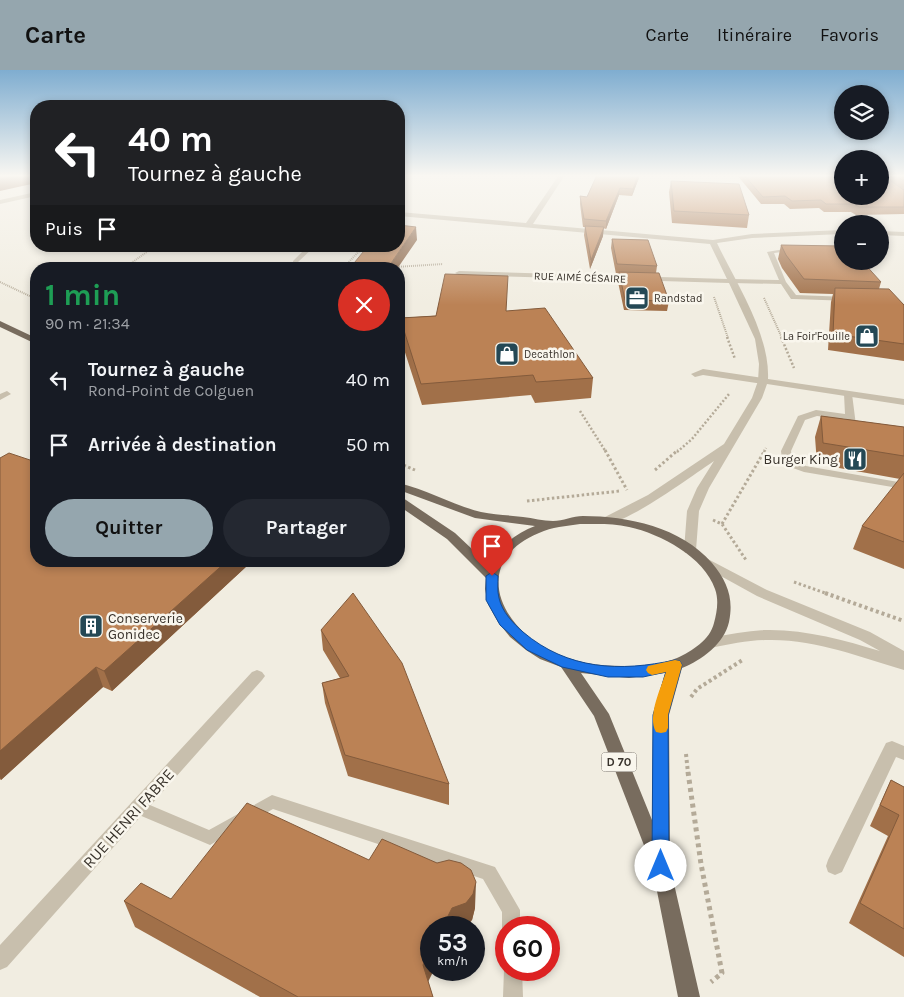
<!DOCTYPE html>
<html lang="fr">
<head>
<meta charset="utf-8">
<style>
  :root { --surface:#171b24; --page:#242831; --text:#f1f3f6; --muted:#9ea1a6; --accent:#95a6ae }
  body { margin:0; font-family:Karla,sans-serif; background:var(--page); color:var(--text); height:100vh; display:flex; flex-direction:column; font-size:19px; white-space:nowrap }
  * { box-sizing:border-box; margin:0 }
  p { font-size:16px; color:var(--muted) }
  .icon { flex:none; width:28px; height:28px; fill:none; stroke:currentColor; stroke-width:2; stroke-linecap:round; stroke-linejoin:round }
  .map { position:relative; flex:1; overflow:hidden }
  .drawer { position:absolute; left:30px; top:192px; width:375px; height:305px; display:flex; flex-direction:column; background:var(--surface); border-radius:20px; box-shadow:0 2px 8px #0003 }
  .drawer>* { flex:none }
  .top-card { position:absolute; left:30px; top:30px; width:375px; height:152px; border-radius:20px; box-shadow:0 2px 8px #0003; background:#202124; color:#fff; overflow:hidden }
  .tools { position:absolute; left:834px; top:15px; display:grid; gap:10px }
  .tools a { display:grid; place-items:center; width:55px; height:55px; border-radius:50%; background:var(--surface); box-shadow:0 2px 8px #0003; font-size:25px }
  .speed { position:absolute; left:420px; top:846px; display:flex; gap:10px; font-size:25px; font-weight:700; text-align:center }
  .speed>* { display:grid; place-content:center; width:65px; height:65px; border-radius:50%; background:var(--surface); box-shadow:0 2px 8px #0003; line-height:1 }
  .speed small { font-size:12px; font-weight:400 }
  .speed .limit { border:8px solid #d22; background:#fff; color:#111 }
  .pin { position:absolute; display:grid; place-items:center; width:42px; height:42px; color:#fff; margin:-51px -21px; border-radius:50% 50% 50% 0; rotate:-45deg; box-shadow:0 0 5px #0007 }
  .pin .icon { rotate:45deg }
  .me { position:absolute; width:55px; margin:-28px; rotate:0deg; stroke-linejoin:round; filter:drop-shadow(0 0 4px #0008) }
  .turn { display:flex; align-items:center; gap:18px; height:105px; padding:0 15px; font-size:22px }
  .turn .icon { width:65px; height:65px; stroke-width:2.5 }
  .turn b { display:block; font-size:35px; line-height:42px }
  .then { display:flex; align-items:center; height:48px; padding:0 15px; background:#0003; gap:10px; font-size:19px }
  .round { display:grid; place-items:center; flex:none; width:52px; height:52px; border-radius:26px; background:var(--page) }
  .headline { display:flex; align-items:center; justify-content:space-between; height:85px; padding:0 15px }
  h1 { font-size:30px; font-weight:700; line-height:38px; color:#1e9e55 }
  .primary-button { display:flex; gap:10px; margin-top:auto; padding:10px 15px }
  .primary-button a { flex:1; height:58px; border-radius:30px; background:var(--accent); color:#111; font-size:20px; font-weight:700; line-height:58px; text-align:center }
  .primary-button a+a { background:var(--page); color:var(--text) }
  ul { padding:0; list-style:none }
  li { display:flex; align-items:center; gap:15px; height:65px; padding:0 15px }
  li div { flex:1 }
  li b { display:block; font-size:19px }
  li em { font-style:normal }
  header { display:flex; align-items:center; gap:30px; box-sizing:border-box; height:70px; padding:0 25px; background:var(--accent); color:#111 }
  header strong { font-size:24px }
  nav { display:flex; gap:28px; margin-inline-start:auto; font-size:18px }
  .map>svg:first-child { display:block }
</style>
</head>
<body>
<header>
<strong>Carte</strong>
<nav><a>Carte</a><a>Itinéraire</a><a>Favoris</a></nav>
</header>
<div class="map">
<svg width="904" height="927" viewBox="0 0 904 927">
  <rect width="100%" height="100%" fill="#f1ede1"/>
  <g fill="none" stroke-linecap="round" stroke-linejoin="round">
    <!-- path-far5 -->
    <path stroke="#b4aa98" stroke-width="1" stroke-dasharray="1 1" stroke-linecap="butt" d="M153,177L155,176
      M363,177L364,176"/>
    <!-- path-far4 -->
    <path stroke="#b4aa98" stroke-width="2" stroke-dasharray="1 1" stroke-linecap="butt" d="M318,194L346,195L364,176
      M346,195H356
      M395,197L443,194
      M123,199L155,176
      M0,212L36,229
      M714,227L728,268
      M764,228L782,268"/>
    <!-- path-far3 -->
    <path stroke="#b4aa98" stroke-width="2.5" stroke-dasharray="2 2" stroke-linecap="butt" d="M727,267L735,289
      M781,267L794,298
      M580,341L606,382
      M677,382L692,369L729,324
      M764,382L766,378"/>
    <!-- path-far2 -->
    <path stroke="#b4aa98" stroke-width="3" stroke-dasharray="2.5 2.5" stroke-linecap="butt" d="M605,380L627,420
      M399,393L415,400
      M655,400L678,380
      M527,431L620,421
      M713,450L722,454L746,490
      M722,454L765,380
      M794,512L828,524"/>
    <!-- path-far1 -->
    <path stroke="#b4aa98" stroke-width="4" stroke-dasharray="3 3" stroke-linecap="butt" d="M825,523L904,551
      M691,627L697,619L744,589
      M686,684L688,703"/>
    <!-- path -->
    <path stroke="#b4aa98" stroke-width="5" stroke-dasharray="4 4" stroke-linecap="butt" d="M688,702L701,794L722,903L711,912"/>
    <!-- service -->
    <path fill="#c8bfad" fill-rule="evenodd" d="M308,176H315L297,193H293V191Z
      M796,177L799,179L798,180L774,183L786,212L796,225L848,227H851V231L794,229H791L781,214L732,213L729,211L732,209L779,210L767,182Z
      M703,299L763,308L767,311L763,314L703,305L695,307L691,304Z
      M7,321L11,324L0,330V324Z
      M848,321L852,324L857,363L855,365L852,366L847,363L846,349L817,346L805,350L791,381L792,388L806,396L904,413V419L804,402L793,398L782,389L781,381L798,346L816,340L845,344L844,324Z
      M272,725L495,797L520,840V858H506V865L505,864L502,858V842L483,809L273,739L210,775L132,742L130,737L132,732L138,730L209,760Z
      M506,893V900H522L523,927H503L504,900Z"/>
    <!-- minor -->
    <path fill="#c8bfad" fill-rule="evenodd" d="M559,105H565L533,154L713,170L752,164L842,160V164L752,168L717,173C736,213 770,264 768,309L904,329V335L767,314L762,328L709,418L699,441L696,480L695,483H685L684,480L687,441L697,418L714,391C696,403 623,457 605,453L603,450L605,447L648,425L724,374L752,328L758,311L759,294L755,269L729,213L459,205L455,203L459,201L727,209L710,174L399,146V142L526,153Z
      M36,122V126L0,134V130Z
      M880,161L904,162V166L880,165Z
      M704,487L767,520L870,562L904,581V600C859,587 816,569 768,570C749,570 730,574 711,578L706,577L704,573L706,569L711,568C729,564 747,561 765,560C804,559 844,570 880,581L860,570L757,526L699,494L697,491L699,488Z
      M257,600L262,602L265,606L262,610L7,897L0,900V875L252,602Z
      M892,671L904,676V690L896,687L842,802L835,805L828,802L826,796L828,790L886,673Z"/>
    <!-- primary -->
    <path fill="#786c5e" fill-rule="evenodd" d="M0,251L36,268V274L0,257Z
      M399,413C427,420 453,435 481,442C495,445 509,445 523,447C533,448 543,451 553,451C563,451 573,446 583,446C628,446 681,457 712,493C727,511 734,528 729,552C724,574 702,590 682,598L669,645L670,788L669,792L700,927H678L652,796L594,646L561,597L540,589L526,580L510,567L498,552L488,534L485,519L486,508L447,469L399,436V428H403L455,463L490,496C498,477 516,463 535,456L475,448L399,420ZM580,454C596,454 613,453 629,457C661,464 704,487 715,519C719,530 717,542 714,553C710,570 692,581 677,588C660,595 639,597 621,596C597,596 573,592 551,581C498,555 471,491 539,463C552,457 566,456 580,454ZM581,603L629,608L665,603L653,645L652,750L609,644Z"/>
  </g>
  <!-- wall -->
  <path fill="#a17049" d="M597,105H640L632,126L619,125L606,159L603,158V166L590,199L584,165L585,157H583L580,134V126L587,127Z
    M737,105H842L903,119L888,109L889,105H904V144L856,145L851,142H824L819,138L790,139L784,134H761Z
    M671,111L749,145L747,158L672,153L669,122Z
    M612,169L657,196L656,203L669,231L667,241L624,240L618,212L619,204H616L611,178Z
    M781,175L881,212L879,219L904,235V291L828,280L831,232L833,224L800,223L782,198L778,189Z
    M227,176H265L262,178Z
    M506,241L593,308L591,328L535,333L531,325L422,335L400,267V248Z
    M821,346L904,357V499L853,479L862,456L900,409L817,394L815,367Z
    M0,388L36,491H266L248,495L112,621L103,617L1,710L0,709Z
    M321,560L449,714V735L348,706L325,633L322,613L340,608L323,580Z
    M891,710L904,717V887L849,853L888,766L870,756Z
    M369,790L475,838L472,850L431,858L428,911L433,927H260L135,857L124,831L171,829Z"/>
  <!-- shaded-wall -->
  <path fill="#835b3c" d="M21,105H36V113L0,121V109Z
    M638,105H640L632,126L633,119Z
    M620,118L619,125L606,159V151Z
    M416,157L417,170L397,199H387Z
    M604,157L603,166L590,199L591,190Z
    M227,491H266L248,495L112,621L104,601Z
    M96,597L103,617L1,710L0,707V681Z
    M476,812L475,838L472,850L466,858H442L452,838Z
    M431,878V900H434L424,920L423,895Z"/>
  <!-- building -->
  <path fill="#bb8255" stroke="#835b3c" d="M0,105H21L0,109Z
    M597,105H638L633,119L620,118L606,151L584,149L580,126L587,127Z
    M744,105H842V126H880V105H882L904,120V137H859L854,134H826L821,130L792,131L785,126L763,127Z
    M895,105H904V111Z
    M671,111L739,114L749,145L674,141Z
    M399,155L416,157L387,199H346V198H350L368,176H399Z
    M585,156L604,157L591,190Z
    M612,169L648,170L657,196L617,194Z
    M781,175L842,176V191H862L881,212L804,209L786,185Z
    M619,202L659,203L669,231L625,230Z
    M445,204L508,206L506,241L545,238L593,308L536,312L533,305L421,314L400,248L436,246Z
    M835,218L889,219L904,235V274L833,264Z
    M821,346L904,357V386L823,373Z
    M9,383L36,392V491H227L104,601L96,597L0,681V388Z
    M904,403V472L862,456Z
    M353,523L402,593L449,714L345,685L322,613L349,606L321,560Z
    M891,710L904,717V859L860,833L899,745L880,735Z
    M247,733L369,790L382,769L437,793L449,790L461,793L471,800L476,812L473,824L466,833L452,838L442,858H431V878L423,895L433,927H298L124,831L141,813L171,829Z"/>
  <!-- sky -->
  <linearGradient id="sky" x2="0" y2="1"><stop stop-color="#7fadd0"/><stop offset="0.45" stop-color="#f9f7f2"/><stop offset="1" stop-color="#f9f7f2" stop-opacity="0"/></linearGradient>
  <rect width="904" height="235" fill="url(#sky)"/>
  <!-- route -->
  <path fill="#1a73e8" stroke="#114b97" d="M492,502L498,506C498,513 497,521 499,528C502,542 513,553 523,562C568,600 620,602 675,590L680,591L682,595L668,645L669,796L667,801L661,803L655,801L652,796L653,645L666,602L643,607H608L562,597L527,580L500,555L486,530V506Z"/>
  <!-- slow -->
  <path fill="#f59e0b" d="M675,590L680,591L682,595L668,645V658L666,662L661,663L656,662C647,646 661,618 666,602L652,605L648,603L646,600L648,596Z"/>
  <!-- icons -->
  <defs>
    <g id="office-square" transform="scale(1.25)"><rect x="-9" y="-9" width="18" height="18" rx="4" fill="#244855" stroke="#f9f6ed"/><path d="M-6-3h4V-5.5h4V-3h4V5H-6ZM-1-4.5V-3h2v-1.5ZM-6 0V1H6V0Z" fill="#fff"/></g>
    <g id="shop-square" transform="scale(1.25)"><rect x="-9" y="-9" width="18" height="18" rx="4" fill="#244855" stroke="#f9f6ed"/><path d="M-5-2.5h2.3a2.7 3.5 0 0 1 5.4 0H5L5.5 6h-11ZM-1.5-2.5h3a1.5 2.3 0 0 0-3 0Z" fill="#fff"/></g>
    <g id="restaurant-square" transform="scale(1.25)"><rect x="-9" y="-9" width="18" height="18" rx="4" fill="#244855" stroke="#f9f6ed"/><path d="M-5-6h1v4h1v-4h1v4h1v-4h1v5L-1.5 .5V6h-2V.5L-5-1ZM5-6V6H3V1.5H1.5Q1.5-4 5-6Z" fill="#fff"/></g>
    <g id="building-square" transform="scale(1.25)"><rect x="-9" y="-9" width="18" height="18" rx="4" fill="#244855" stroke="#f9f6ed"/><path d="M-4-6H4V6H1V3H-1V6H-4ZM-2.5-4.3h1.7v1.8h-1.7ZM.8-4.3h1.7v1.8H.8ZM-2.5-1h1.7V.8h-1.7ZM.8-1h1.7V.8H.8Z" fill="#fff"/></g>
  </defs>
  <g fill-rule="evenodd">
    <use href="#office-square" x="637" y="228"/>
    <use href="#shop-square" x="867" y="266"/>
    <use href="#shop-square" x="507" y="284"/>
    <use href="#restaurant-square" x="855" y="389"/>
    <use href="#building-square" x="91" y="556"/>
  </g>
  <g text-anchor="middle" stroke-width="5" stroke-linejoin="round" paint-order="stroke">
    <!-- far-street labels -->
    <g font-size="11" fill="#38322b" stroke="#f9f6ed">
      <text transform="translate(580 207) rotate(2)" y="4">RUE AIMÉ CÉSAIRE</text>
    </g>
    <!-- far-poi labels -->
    <g font-size="11" fill="#38322b" stroke="#f9f6ed" text-anchor="start">
      <text x="654" y="232">Randstad</text>
      <text x="850" y="270" text-anchor="end">La Foir'Fouille</text>
      <text x="524" y="288">Decathlon</text>
    </g>
    <!-- shield labels -->
    <rect fill="#f9f6ed" stroke="#726d65" stroke-width="1" x="601.5" y="682.5" width="35" height="19" rx="4"/>
    <g font-size="12" font-weight="bold" fill="#38322b">
      <text x="619" y="696">D 70</text>
    </g>
    <!-- poi labels -->
    <g font-size="14" fill="#38322b" stroke="#f9f6ed" text-anchor="end">
      <text x="838" y="394">Burger King</text>
      <text x="108" y="553" text-anchor="start">Conserverie<tspan x="108" dy="16">Gonidec</tspan></text>
    </g>
    <!-- near-street labels -->
    <g font-size="16" fill="#38322b" stroke="#f9f6ed">
      <text transform="translate(128 748) rotate(-48)" y="6">RUE HENRI FABRE</text>
    </g>
  </g>
</svg>
<div class="tools">
<a><svg class="icon" aria-label="layers" viewBox="0 0 24 24"><path d="M12 4l9 5-9 5-9-5zM3 14l9 5 9-5"/></svg></a>
<a>+</a>
<a>−</a>
</div>
<div class="speed"><div>53<small>km/h</small></div><div class="limit">60</div></div>
<div class="pin" style="left:492px;top:506px;background:#d93025"><svg class="icon" aria-label="arrive" viewBox="0 0 24 24"><path d="M6 21V4h12l-3 4 3 4H6"/></svg></div>
<svg class="me" style="left:661px;top:796px" viewBox="-20 -20 40 40"><circle r="19" fill="#fff"/><path d="M0-13L10 11 0 6-10 11z" fill="#1a73e8"/></svg>
<div class="top-card">
<div class="turn"><svg class="icon" aria-label="left" viewBox="0 0 24 24"><path d="M17 20v-9H6M10 6l-5 5 5 5"/></svg><div><b>40 m</b>Tournez à gauche</div></div>
<div class="then">Puis<svg class="icon" aria-label="arrive" viewBox="0 0 24 24"><path d="M6 21V4h12l-3 4 3 4H6"/></svg></div>
</div>
<section class="drawer">
<div class="headline"><div><h1>1 min</h1><p>90 m · 21:34</p></div><a class="round" style="background:#d93025;color:#fff"><svg class="icon" aria-label="close" viewBox="0 0 24 24"><path d="M6 6l12 12M18 6L6 18"/></svg></a></div>
<ul>
<li><svg class="icon" aria-label="left" viewBox="0 0 24 24"><path d="M17 20v-9H6M10 6l-5 5 5 5"/></svg><div><b>Tournez à gauche</b><p>Rond-Point de Colguen</p></div><em>40 m</em></li>
<li><svg class="icon" aria-label="arrive" viewBox="0 0 24 24"><path d="M6 21V4h12l-3 4 3 4H6"/></svg><div><b>Arrivée à destination</b></div><em>50 m</em></li>
</ul>
<div class="primary-button"><a>Quitter</a><a>Partager</a></div>
</section>
</div>
</body>
</html>
